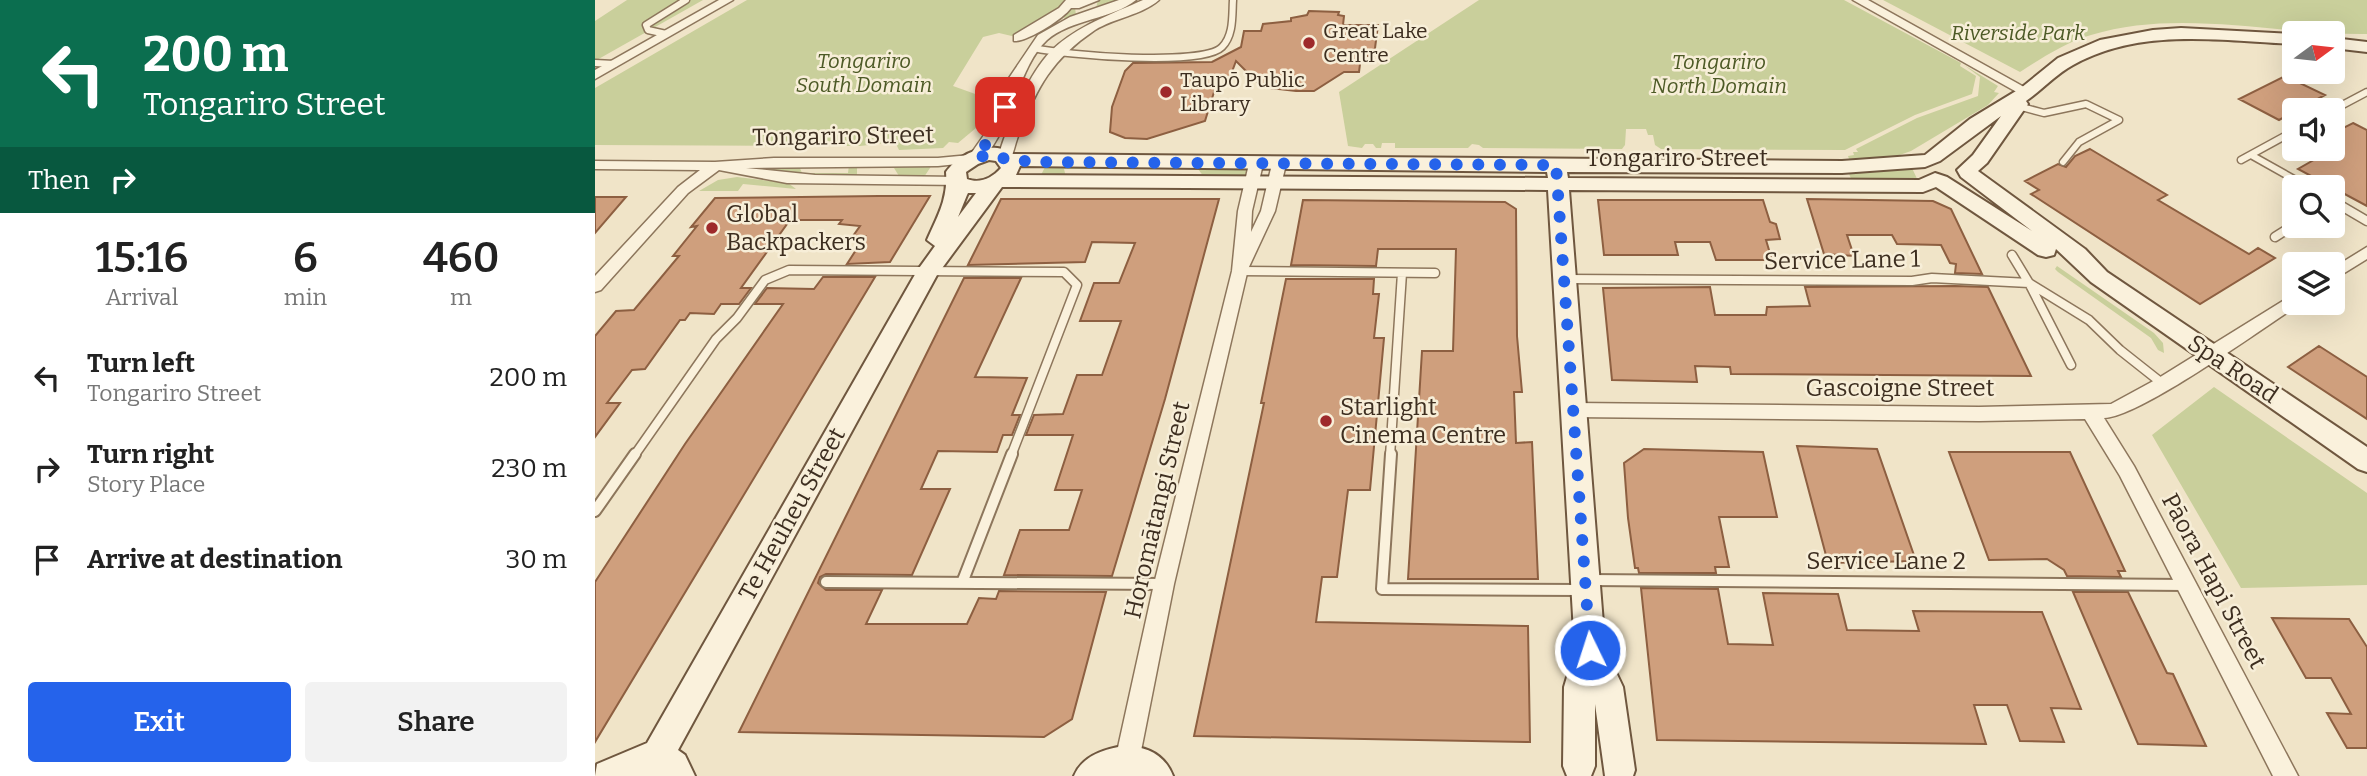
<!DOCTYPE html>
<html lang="en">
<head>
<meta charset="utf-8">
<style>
  :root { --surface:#fff; --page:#f2f2f2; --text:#222; --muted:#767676; --accent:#2563eb }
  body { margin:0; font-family:Bitter,serif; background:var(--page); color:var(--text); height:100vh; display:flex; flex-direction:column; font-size:26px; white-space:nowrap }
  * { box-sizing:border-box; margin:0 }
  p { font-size:23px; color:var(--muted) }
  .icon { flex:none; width:38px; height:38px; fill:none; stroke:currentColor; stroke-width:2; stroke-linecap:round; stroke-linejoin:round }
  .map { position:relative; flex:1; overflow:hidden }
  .sheet { display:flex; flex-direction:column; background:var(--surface); width:595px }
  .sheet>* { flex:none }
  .top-card { background:#0b6e4f; color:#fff; overflow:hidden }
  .needle { width:46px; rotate:75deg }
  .fabs { position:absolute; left:1687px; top:21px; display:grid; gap:14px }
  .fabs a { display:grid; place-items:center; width:63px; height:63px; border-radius:7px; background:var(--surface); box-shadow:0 7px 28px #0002; font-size:35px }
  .pin { position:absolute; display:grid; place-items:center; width:60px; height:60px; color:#fff; margin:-30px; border-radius:14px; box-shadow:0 4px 10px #0006 }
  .me { position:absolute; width:77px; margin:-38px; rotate:356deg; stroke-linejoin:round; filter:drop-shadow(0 0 5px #0008) }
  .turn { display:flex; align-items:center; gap:24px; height:147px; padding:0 28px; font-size:32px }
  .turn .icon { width:91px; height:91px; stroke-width:2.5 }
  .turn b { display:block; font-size:49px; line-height:60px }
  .then { display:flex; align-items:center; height:66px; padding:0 28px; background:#0003; gap:14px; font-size:26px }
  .eta { display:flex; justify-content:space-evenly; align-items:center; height:119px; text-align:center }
  .eta b { font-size:42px; font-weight:600; line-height:49px }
  .button { display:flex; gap:14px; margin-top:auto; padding:14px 28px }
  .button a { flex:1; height:80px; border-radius:7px; background:var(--accent); color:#fff; font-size:28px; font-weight:600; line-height:80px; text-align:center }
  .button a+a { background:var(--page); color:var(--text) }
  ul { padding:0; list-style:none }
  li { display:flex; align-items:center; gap:21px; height:91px; padding:0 28px }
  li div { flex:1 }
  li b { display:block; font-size:26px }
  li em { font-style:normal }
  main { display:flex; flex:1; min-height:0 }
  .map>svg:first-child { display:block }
</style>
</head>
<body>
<main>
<section class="sheet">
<div class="top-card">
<div class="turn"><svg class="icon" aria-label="left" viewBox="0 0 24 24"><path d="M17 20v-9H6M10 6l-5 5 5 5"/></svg><div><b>200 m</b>Tongariro Street</div></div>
<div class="then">Then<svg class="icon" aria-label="right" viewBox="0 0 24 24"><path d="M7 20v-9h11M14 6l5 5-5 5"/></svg></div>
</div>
<div class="eta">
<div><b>15:16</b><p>Arrival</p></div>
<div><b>6</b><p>min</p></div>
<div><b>460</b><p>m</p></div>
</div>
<ul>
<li><svg class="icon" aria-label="left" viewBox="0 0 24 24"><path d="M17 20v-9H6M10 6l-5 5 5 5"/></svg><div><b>Turn left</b><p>Tongariro Street</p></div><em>200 m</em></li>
<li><svg class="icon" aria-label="right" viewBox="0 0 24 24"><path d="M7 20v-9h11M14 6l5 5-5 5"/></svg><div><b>Turn right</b><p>Story Place</p></div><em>230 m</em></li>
<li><svg class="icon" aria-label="arrive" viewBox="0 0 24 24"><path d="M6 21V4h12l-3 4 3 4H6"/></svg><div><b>Arrive at destination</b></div><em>30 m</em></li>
</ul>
<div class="button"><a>Exit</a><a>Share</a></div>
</section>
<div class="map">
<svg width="1772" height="776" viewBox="0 0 1772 776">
  <rect width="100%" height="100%" fill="#f0e4c8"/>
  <!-- green -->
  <path fill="#c9cf9b" d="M32,0H108L0,61V21Z
    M152,0H532L501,8L503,0L480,7L481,16L470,20L468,13L425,38L404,33L388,37L358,86L397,100L402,109L391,129L392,133L384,132L381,128L363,143L354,142L348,148L304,150L300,142L265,146L0,145V88Z
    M884,0H1249L1366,63L1365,66L1381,76L1377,94L1320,115L1250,150L1066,149L1060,145L1058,135H1053L1051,129H1031L1030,145L1027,149L888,148L884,145L877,144L873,148H800V143H787L786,148H781L778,144H770L767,148L753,146L744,92Z
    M1288,0H1772V34C1681,35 1585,8 1496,35C1471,42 1447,58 1425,72Z
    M1369,65L1403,86L1399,92L1404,93L1393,105L1316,151L1296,158L1251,164L1250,160L1254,159L1253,156L1259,155L1258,152H1263L1261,149L1322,118L1383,96L1385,77Z
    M254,165H337L329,177L304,176L299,168H262V176H201L154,168L204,166L207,173H253Z
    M451,165L650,168L652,172L648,177H609L603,169H469L471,177H445Z
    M1317,168L1324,183L1257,181L1252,169Z
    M142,177L193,183L201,189L148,184L143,191H104L123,180Z
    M1462,266L1559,333L1568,343L1569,353L1563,350L1556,338L1463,272L1460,269Z
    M1619,387L1772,493V585L1646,588L1557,435Z"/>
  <!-- building -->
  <path fill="#cf9f7d" stroke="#8d5f41" stroke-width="2" d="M714,11L744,12L743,15L749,16L748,25H783L779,56H766L764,72H749L719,91H701L667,87L641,61L635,77L624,76L610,121L552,139L530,138L515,132L517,107L530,71L538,63L617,62L646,47L649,31H666L668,24L696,21V18L712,15Z
    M1690,76L1730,95L1684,120L1644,99Z
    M1758,123L1772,130V206L1703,169L1738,149V133Z
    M1495,149L1572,195L1563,200L1654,254L1663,248L1680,258L1605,304L1436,194L1444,190L1430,181L1463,164L1471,167L1480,156Z
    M284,196H335L295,262L252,264L270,236H258L265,226L244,224L247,220H195L146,288H156L144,304H126L119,314L95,313L90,320H85L50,369L37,370L12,403H25L0,437V336L21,311L39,310L84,256H78L102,226L96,227L120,198Z
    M0,197H31L0,233Z
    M406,199H624L570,399L517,576L409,575L425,530H474L487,490H460L478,435H431L439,415L468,414L482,375H507L526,321H485L499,283H524L540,243L497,242L490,262L373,265Z
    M1212,199L1338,201L1356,209L1387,274L1360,273L1361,264L1355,263L1346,245L1302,244L1297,235H1252L1259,256L1229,254Z
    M708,200L910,202L921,209L922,336L927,392H919L921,443L937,442L943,579H813L827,351H858L861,249H783L781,266L696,265Z
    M1003,200H1168L1175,222L1181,224L1185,239L1171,240L1177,260H1121L1115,242H1080L1083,255H1009Z
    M228,277H280L0,742V582L90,444L188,304H160L172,288L219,289Z
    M369,278H426L380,377L432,378L417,415H425L417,435H408L402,452L343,451L326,489H355L317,575L231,574L225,577L223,583L231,590H287L271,624H372L384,598L401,599L404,591L511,592L477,719L449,737L144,732Z
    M691,279H779L778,294H784L779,338H789L775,490H753L742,577H727L721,622L933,626L935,742L599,736L669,403H666Z
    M1360,286L1393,287L1436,376L1136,374L1135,367L1100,366L1102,382L1017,380L1008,288L1115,287L1120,315H1171L1172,307L1215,306L1210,287Z
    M1724,346L1772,377V419L1693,367Z
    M1202,446L1282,449L1321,561L1233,563Z
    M1049,449L1168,452L1182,517H1124L1134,567H1120L1121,573H1044L1043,568H1040L1033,518L1029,463Z
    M1354,452H1475L1530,571H1523L1526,577L1472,576L1469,570L1452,559L1394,560Z
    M1046,588L1123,589L1133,644L1178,645L1168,593L1243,594L1252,630L1324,631L1318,611L1447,612L1486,709L1456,708L1469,742L1425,741L1412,705H1379L1391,744L1062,740Z
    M1478,592H1533L1572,673L1578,674L1611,746L1543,744Z
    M1677,618L1754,619L1772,647V748H1752L1732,713L1756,714L1736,678H1711Z"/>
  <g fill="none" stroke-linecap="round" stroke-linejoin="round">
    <!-- lane-far2 casing -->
    <g stroke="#8d765c" stroke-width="9">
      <path id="lane-far2" d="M71,34L53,30L51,25L91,0
        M439,48C469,55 607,67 627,47C639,35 637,15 638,0
        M0,63L19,64
        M1423,106L1449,113L1491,104L1524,120
        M1738,110L1772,92
        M1656,155L1713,187
        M1646,160L1699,131
        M1468,162L1484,142L1524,120"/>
    </g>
    <!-- lane-far1 casing -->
    <g stroke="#8d765c" stroke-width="11">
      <path id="lane-far1" d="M1738,201L1772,221
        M1680,237L1699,225
        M1417,255L1434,283L1494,320L1525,350L1568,384
        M645,271L840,273
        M970,279L1317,281L1337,278L1434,283L1476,365
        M39,456L121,339L142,318L170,280L194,270L469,272L482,285L416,456
        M795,456L807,273"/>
    </g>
    <!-- lane casing -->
    <g stroke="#8d765c" stroke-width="14">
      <path id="lane" d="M796,454L787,589L986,590
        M0,511L40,454
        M995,580L1590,585
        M231,582L569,584
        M367,583L417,454"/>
    </g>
    <!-- street casing -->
    <g stroke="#8d765c" stroke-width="3">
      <path id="street" d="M124,0H138L0,79V70Z
        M471,0H504L484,8H476C468,19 432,42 419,41V35L464,8Z
        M524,0H541C518,19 476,19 452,40C421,68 414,143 382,162L343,166L151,168L220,175L362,177L369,182L367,185L192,183L124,170L93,193L6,290L0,292V276L83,187L105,170L0,169V161L120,162L179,158H343L375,155L394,128L414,78L443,35L475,17Z
        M548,0H564C547,15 519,18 500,30C457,59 442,87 424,134C420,143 419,152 415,160H405L403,157C413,124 433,74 457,50C482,26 517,14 548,0Z
        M1258,0H1273L1438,92L1432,96L1427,95Z
        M661,160L668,164L657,211L656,232L666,211L677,164L684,160L691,164L680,211L653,269L579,584L544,761L540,769L532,773L524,769L520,761L559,584L637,271L643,211L654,164Z
        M1772,247V259L1738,280V268Z
        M1699,294V303L1705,304C1668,328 1545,417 1509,418L1539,466L1703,776H1678L1525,476L1490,419L1384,421L978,417L972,415L969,410L972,405L978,403L1384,407L1516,404L1562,379Z"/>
    </g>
    <!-- secondary casing -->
    <g stroke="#6f573f" stroke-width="4">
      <path id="secondary" d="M1586,28L1699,34V44C1625,41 1546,27 1478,65C1461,74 1447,90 1431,101L1433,104L1392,163L1383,171L1490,249L1512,272L1772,447V472L1763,469L1496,282L1461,249L1459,255L1451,257L1443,255L1341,187L1328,192L974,190L1010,649L1028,687L1040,770L1038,776H1010L1000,704V766L996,776H972L968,766L969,687L980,650L953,190L407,187L342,275L83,750L90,755L100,776H0L2,764L52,743L322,271L340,246L332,240C343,215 353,199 351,172C364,153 396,139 418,154L1247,161L1330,155L1375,119L1426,88L1463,58L1505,40L1558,30ZM1406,116L1378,155L1362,170L1366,177L1437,231L1352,177L1340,173L1324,180L973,178L972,172L1247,173L1330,167L1345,161ZM394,160L401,161L406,168C397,178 385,184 372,179L371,172L383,164ZM425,166L952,172L953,178L421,175ZM373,193H381L363,217L372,195Z
        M1738,38L1772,42V52L1738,48Z
        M529,746C552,746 570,755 578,776H479C487,756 509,749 529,746Z"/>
    </g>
    <!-- lane-far2 -->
    <use href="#lane-far2" stroke="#faf1dc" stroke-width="6"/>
    <!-- lane-far1 -->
    <use href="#lane-far1" stroke="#faf1dc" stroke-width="8"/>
    <!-- lane -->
    <use href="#lane" stroke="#faf1dc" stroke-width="10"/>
    <!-- street -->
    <use href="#street" fill="#faf1dc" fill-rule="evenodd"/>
    <!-- secondary -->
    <use href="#secondary" fill="#faf1dc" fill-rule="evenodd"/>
  </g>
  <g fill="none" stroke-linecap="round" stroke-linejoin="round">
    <!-- route -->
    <path stroke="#2563eb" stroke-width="12" stroke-dasharray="0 21.6" d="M410,107L397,136L381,157L400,155L413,160L448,162L961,165L995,650"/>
  </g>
  <!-- markers -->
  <g fill="#9e2a2b" stroke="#f7eed8" stroke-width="2.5">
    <circle cx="714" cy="43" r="7"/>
    <circle cx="571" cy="92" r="7"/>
    <circle cx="117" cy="228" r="7"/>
    <circle cx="731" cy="421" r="7"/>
  </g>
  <g text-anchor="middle" stroke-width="5" stroke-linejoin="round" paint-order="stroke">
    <!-- far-poi labels -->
    <g font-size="21" fill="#3d2e20" stroke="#f7eed8" text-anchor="start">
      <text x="728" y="38">Great Lake<tspan x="728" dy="24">Centre</tspan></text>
      <text x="585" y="87">Taupō Public<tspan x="585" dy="24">Library</tspan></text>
    </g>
    <!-- far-park labels -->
    <g font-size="21" font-style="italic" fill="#4d5a26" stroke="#f7eed8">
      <text x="1423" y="40">Riverside Park</text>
      <text x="269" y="68">Tongariro<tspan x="269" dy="24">South Domain</tspan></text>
      <text x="1124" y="69">Tongariro<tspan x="1124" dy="24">North Domain</tspan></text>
    </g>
    <!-- street labels -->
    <g font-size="24" fill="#3d2e20" stroke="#f7eed8">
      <text transform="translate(248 136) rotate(-1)" y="8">Tongariro Street</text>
      <text x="1082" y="166">Tongariro Street</text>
      <text transform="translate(1247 260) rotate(-1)" y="8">Service Lane 1</text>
      <text transform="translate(1638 369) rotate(34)" y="8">Spa Road</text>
      <text x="1305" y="396">Gascoigne Street</text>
      <text transform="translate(562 510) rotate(-77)" y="8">Horomātangi Street</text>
      <text transform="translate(197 514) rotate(-61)" y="8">Te Heuheu Street</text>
      <text x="1291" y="569">Service Lane 2</text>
      <text transform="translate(1619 581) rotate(62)" y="8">Pāora Hapi Street</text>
    </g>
    <!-- poi labels -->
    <g font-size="24" fill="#3d2e20" stroke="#f7eed8" text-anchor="start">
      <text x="131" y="222">Global<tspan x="131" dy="28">Backpackers</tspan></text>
      <text x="745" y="415">Starlight<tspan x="745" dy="28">Cinema Centre</tspan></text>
    </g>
  </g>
</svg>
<div class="fabs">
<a><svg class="needle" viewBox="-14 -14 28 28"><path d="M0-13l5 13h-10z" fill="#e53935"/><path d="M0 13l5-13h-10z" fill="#767676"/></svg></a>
<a><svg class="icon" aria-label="sound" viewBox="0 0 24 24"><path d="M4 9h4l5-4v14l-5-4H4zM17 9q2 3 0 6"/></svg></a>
<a><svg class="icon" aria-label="search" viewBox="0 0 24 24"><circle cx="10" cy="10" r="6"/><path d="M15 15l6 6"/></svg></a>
<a><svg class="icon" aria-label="layers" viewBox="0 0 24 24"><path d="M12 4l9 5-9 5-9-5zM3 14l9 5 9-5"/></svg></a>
</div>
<div class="pin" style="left:410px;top:107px;background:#d93025"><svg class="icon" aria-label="arrive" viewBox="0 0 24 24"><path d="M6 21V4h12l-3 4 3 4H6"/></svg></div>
<svg class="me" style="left:995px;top:650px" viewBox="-20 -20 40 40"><circle r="17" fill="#2563eb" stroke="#fff" stroke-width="3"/><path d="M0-11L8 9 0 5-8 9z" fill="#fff"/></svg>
</div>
</main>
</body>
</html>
